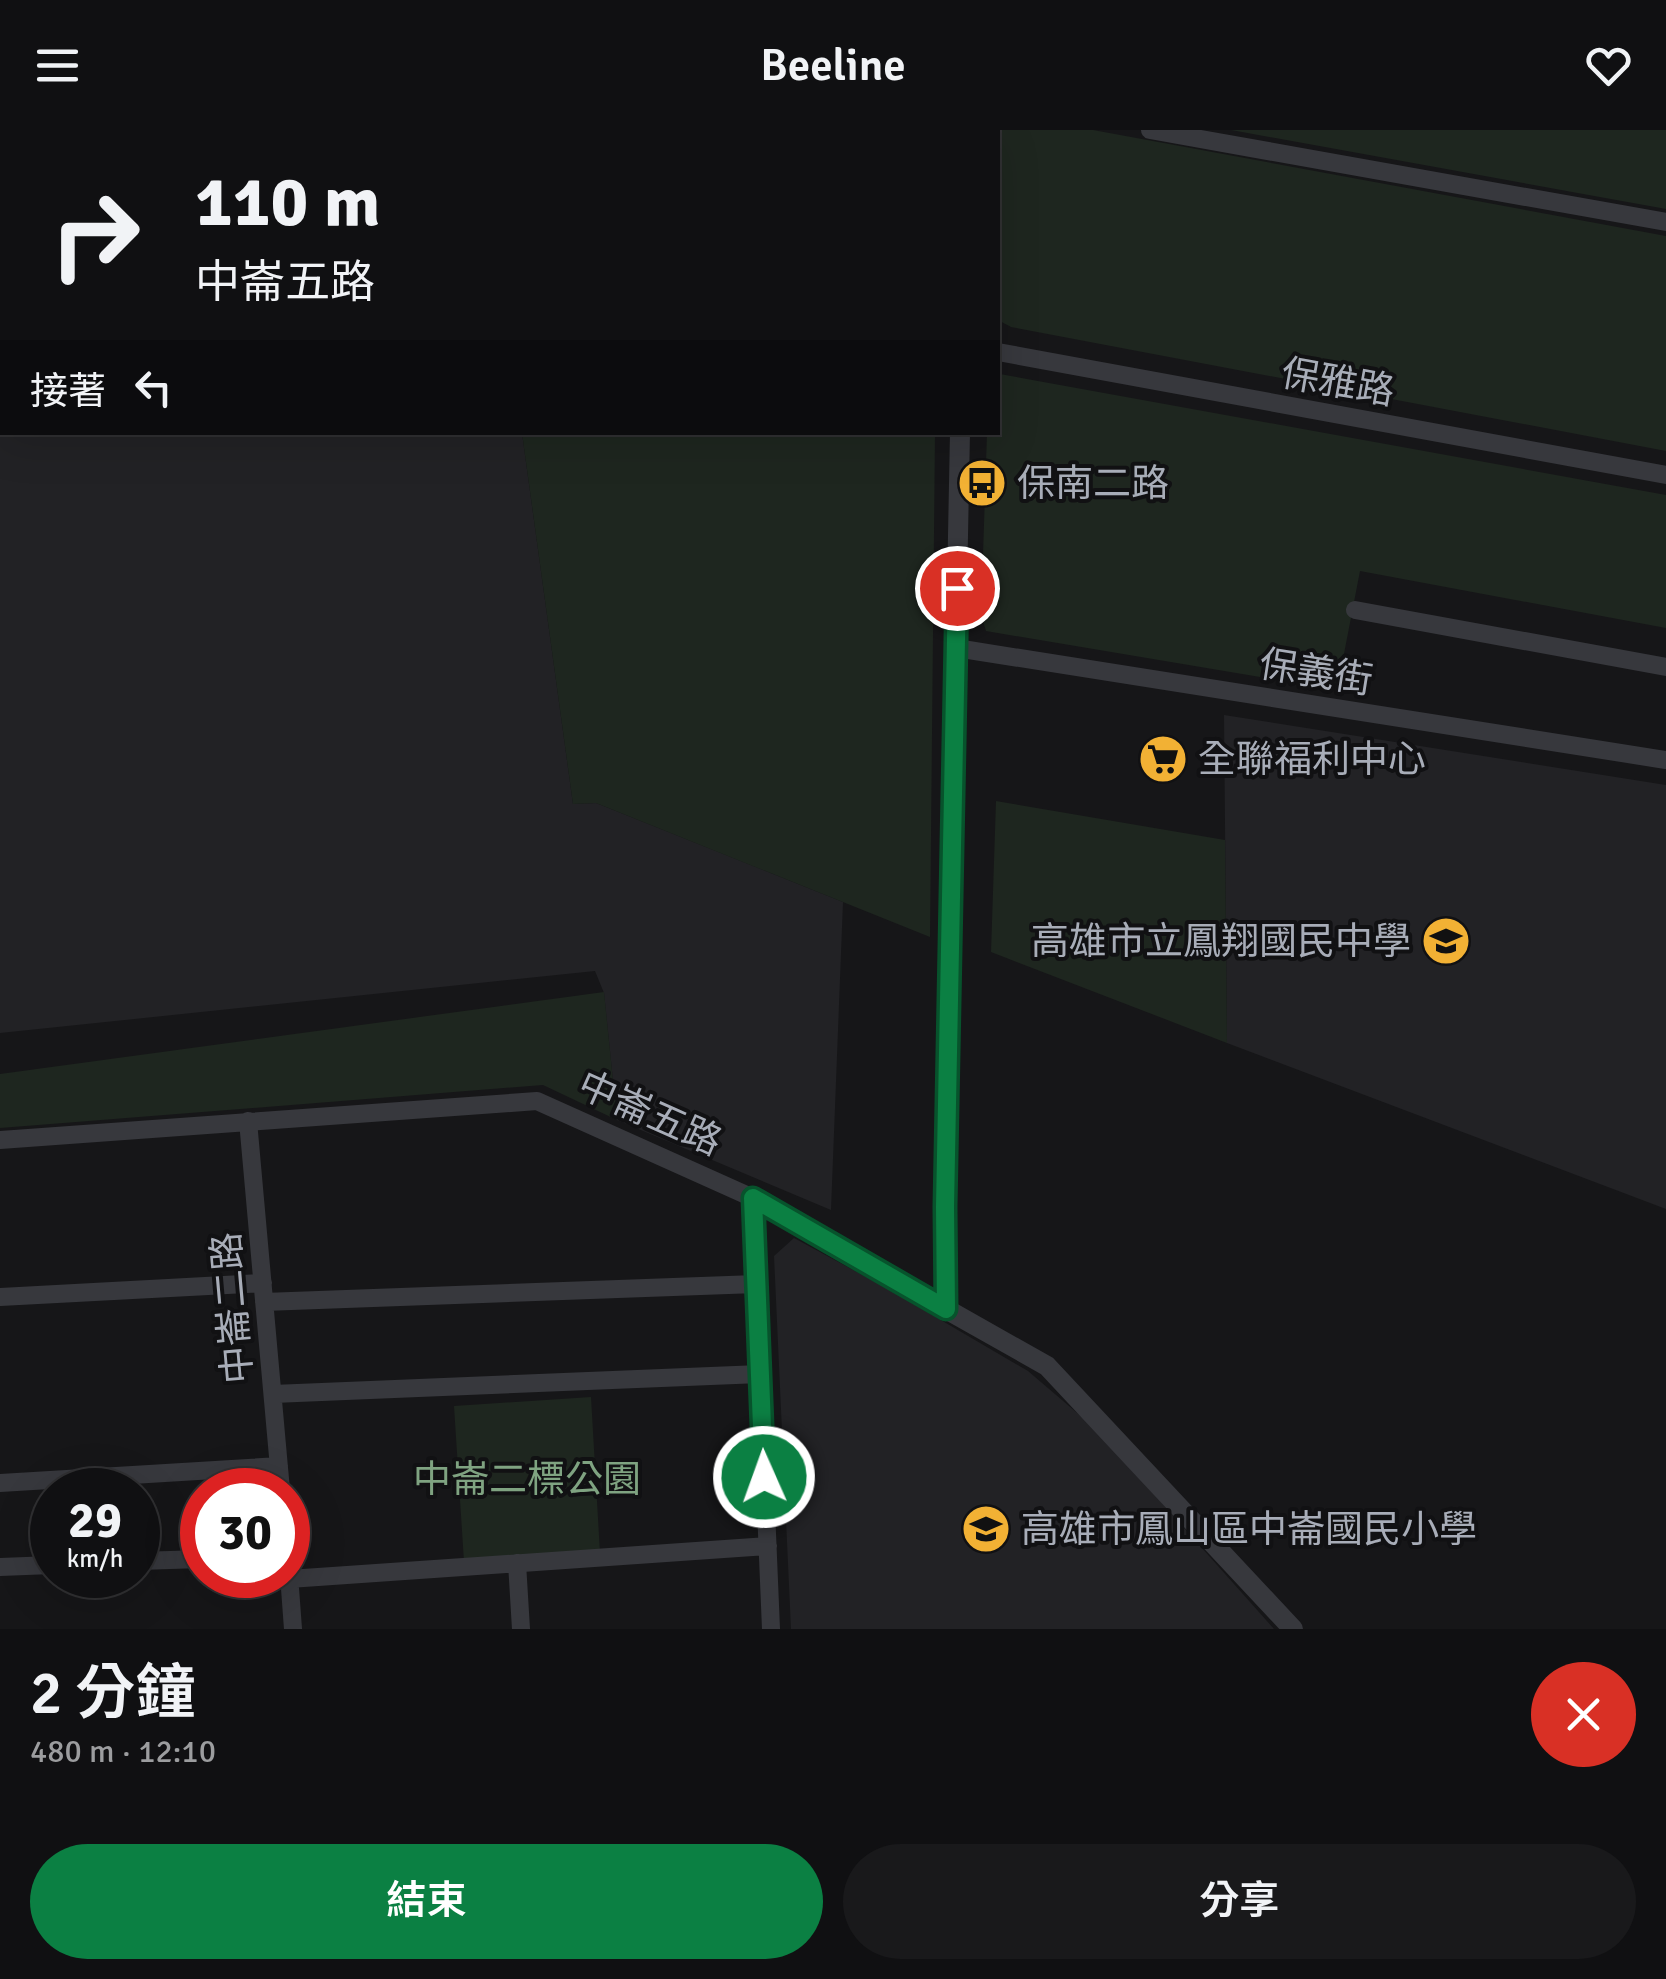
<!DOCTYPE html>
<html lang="zh-TW">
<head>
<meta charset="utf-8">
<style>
  :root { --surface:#101012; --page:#19191b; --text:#f1f3f6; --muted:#9c9d9f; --line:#303032; --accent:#0b8043 }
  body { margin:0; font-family:Signika,"Noto Sans TC",sans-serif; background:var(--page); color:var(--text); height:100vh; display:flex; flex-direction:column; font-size:38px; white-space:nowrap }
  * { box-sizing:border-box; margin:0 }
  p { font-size:32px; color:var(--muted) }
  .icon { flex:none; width:55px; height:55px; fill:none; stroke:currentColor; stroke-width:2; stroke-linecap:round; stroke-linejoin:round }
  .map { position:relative; height:1499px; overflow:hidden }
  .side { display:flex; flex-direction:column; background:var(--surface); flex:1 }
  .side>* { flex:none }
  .hud { position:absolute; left:0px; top:0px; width:1000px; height:305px; box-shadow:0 10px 40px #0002,0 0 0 2px var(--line); background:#101012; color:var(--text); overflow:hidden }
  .speed { position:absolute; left:30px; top:1338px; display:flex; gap:20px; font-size:50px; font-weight:700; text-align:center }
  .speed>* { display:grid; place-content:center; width:130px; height:130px; border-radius:50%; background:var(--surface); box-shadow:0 10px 40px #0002,0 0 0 2px var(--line); line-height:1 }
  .speed small { font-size:25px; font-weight:400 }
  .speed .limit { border:15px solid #d22; background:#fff; color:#111 }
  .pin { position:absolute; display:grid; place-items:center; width:85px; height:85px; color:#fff; margin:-42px; border:5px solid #fff; border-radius:50%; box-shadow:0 2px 10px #0007 }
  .me { position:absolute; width:110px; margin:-55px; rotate:358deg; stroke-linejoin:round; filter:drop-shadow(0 0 8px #0008) }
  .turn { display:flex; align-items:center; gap:35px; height:210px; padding:0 30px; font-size:45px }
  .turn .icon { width:130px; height:130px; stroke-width:2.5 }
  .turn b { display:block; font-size:70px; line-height:85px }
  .then { display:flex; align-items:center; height:95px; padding:0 30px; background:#0003; gap:20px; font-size:38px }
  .round { display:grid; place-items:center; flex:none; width:105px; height:105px; border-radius:52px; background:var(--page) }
  .summary { display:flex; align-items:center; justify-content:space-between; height:170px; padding:0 30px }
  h1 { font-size:60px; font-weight:600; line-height:75px }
  .action { display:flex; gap:20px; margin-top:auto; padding:20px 30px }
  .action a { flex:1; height:115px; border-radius:60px; background:var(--accent); color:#fff; font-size:40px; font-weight:600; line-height:115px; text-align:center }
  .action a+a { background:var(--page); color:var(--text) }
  header { display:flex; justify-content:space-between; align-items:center; height:130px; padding:0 30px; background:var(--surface); font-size:45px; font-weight:600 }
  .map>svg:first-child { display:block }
</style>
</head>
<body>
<header><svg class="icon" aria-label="menu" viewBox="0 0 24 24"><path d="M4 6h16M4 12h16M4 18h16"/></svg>Beeline<svg class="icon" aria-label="heart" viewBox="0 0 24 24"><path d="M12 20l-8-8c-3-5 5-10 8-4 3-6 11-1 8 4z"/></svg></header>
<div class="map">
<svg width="1666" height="1499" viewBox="0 0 1666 1499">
  <rect width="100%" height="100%" fill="#161618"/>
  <!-- built -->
  <path fill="#222225" d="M0,91L2,92V302L522,303L573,674L596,673L843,772L831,1080L617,990L604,863L595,841L0,903Z
    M1224,585L1666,655V1079L1227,913Z
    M794,1108L881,1155L1028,1241L1097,1300L1274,1499H791L774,1126Z"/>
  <!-- green -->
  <path fill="#1e261f" d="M103,0H588V2H103Z
    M631,0H944V2H631Z
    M991,0H1093L1666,106V321L1011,197L998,190V2H991Z
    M1231,0H1666V79Z
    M1000,244L1666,365V498L1360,441L1337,560L986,501L981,485L987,303L998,302V248Z
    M522,303H935L930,807L596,673L573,674Z
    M996,671L1225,710L1227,913L991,822Z
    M604,862L617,990L543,955L0,998V944Z
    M591,1267L600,1423L464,1432L454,1276Z"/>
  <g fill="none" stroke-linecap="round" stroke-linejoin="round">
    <!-- minor -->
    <path stroke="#37383d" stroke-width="18" d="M1150,0L1666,92
      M612,2V0
      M0,68L2,69
      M998,222L1666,345
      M1355,480L1666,537
      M956,518L1666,630
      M248,991L281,1360
      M0,1010L537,971L753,1068L946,1179
      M753,1068L771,1499
      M0,1167L263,1153
      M264,1172L756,1154
      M273,1264L760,1244
      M0,1353L279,1336
      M138,1431L202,1429
      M288,1431L293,1499
      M517,1433L521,1499
      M0,1437L52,1435
      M289,1449L768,1416"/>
    <!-- tertiary -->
    <path stroke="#37383d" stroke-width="20" d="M966,2V0
      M960,302L945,1077L946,1179L1047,1236L1293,1499"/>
  </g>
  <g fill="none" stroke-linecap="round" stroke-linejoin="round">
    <!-- route casing -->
    <g stroke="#07532c" stroke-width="25">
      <path id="route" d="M764,1347L753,1068L946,1179L945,1077L957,458"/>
    </g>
    <!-- route -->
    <use href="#route" stroke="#0b8043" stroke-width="18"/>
  </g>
  <!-- icons -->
  <defs>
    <g id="bus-disc" transform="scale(2.5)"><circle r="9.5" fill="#f2b134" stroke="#111113"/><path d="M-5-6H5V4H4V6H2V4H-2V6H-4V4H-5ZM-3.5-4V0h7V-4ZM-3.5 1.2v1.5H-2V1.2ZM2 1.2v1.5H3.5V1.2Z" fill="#111"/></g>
    <g id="supermarket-disc" transform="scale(2.5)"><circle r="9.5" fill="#f2b134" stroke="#111113"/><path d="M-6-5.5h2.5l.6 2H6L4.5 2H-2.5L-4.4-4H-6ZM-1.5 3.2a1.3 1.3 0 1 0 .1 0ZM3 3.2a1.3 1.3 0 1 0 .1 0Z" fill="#111"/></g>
    <g id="school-disc" transform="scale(2.5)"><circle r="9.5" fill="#f2b134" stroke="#111113"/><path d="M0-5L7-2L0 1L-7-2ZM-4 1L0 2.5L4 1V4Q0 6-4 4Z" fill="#111"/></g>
  </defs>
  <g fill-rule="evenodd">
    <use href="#bus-disc" x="982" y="353"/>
    <use href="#supermarket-disc" x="1163" y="629"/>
    <use href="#school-disc" x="1446" y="811"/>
    <use href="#school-disc" x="986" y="1399"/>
  </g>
  <g text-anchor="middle" stroke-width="8" stroke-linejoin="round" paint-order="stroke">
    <!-- street labels -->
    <g font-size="38" fill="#a8adb8" stroke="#111113">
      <text transform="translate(1338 252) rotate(10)" y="13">保雅路</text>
      <text transform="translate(1316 542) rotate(9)" y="13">保義街</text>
      <text transform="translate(650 983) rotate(24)" y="13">中崙五路</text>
      <text transform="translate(232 1178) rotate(-95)" y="13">中崙二路</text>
    </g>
    <!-- poi labels -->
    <g font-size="38" fill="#a8adb8" stroke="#111113" text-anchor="start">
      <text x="1017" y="366">保南二路</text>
      <text x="1198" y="642">全聯福利中心</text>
      <text x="1411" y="824" text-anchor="end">高雄市立鳳翔國民中學</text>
      <text x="1021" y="1412">高雄市鳳山區中崙國民小學</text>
    </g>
    <!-- park labels -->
    <g font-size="38" fill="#7fa381" stroke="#111113">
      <text x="527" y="1362">中崙二標公園</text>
    </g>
  </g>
</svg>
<div class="speed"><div>29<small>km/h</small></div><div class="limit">30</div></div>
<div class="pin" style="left:957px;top:458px;background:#d93025"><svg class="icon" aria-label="arrive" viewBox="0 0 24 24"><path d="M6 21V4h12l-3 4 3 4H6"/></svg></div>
<svg class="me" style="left:764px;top:1347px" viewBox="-20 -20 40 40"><circle r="17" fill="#0b8043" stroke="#fff" stroke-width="3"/><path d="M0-11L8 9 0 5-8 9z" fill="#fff"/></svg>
<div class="hud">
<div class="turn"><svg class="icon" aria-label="right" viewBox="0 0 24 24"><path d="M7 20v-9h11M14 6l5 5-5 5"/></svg><div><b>110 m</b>中崙五路</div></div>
<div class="then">接著<svg class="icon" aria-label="left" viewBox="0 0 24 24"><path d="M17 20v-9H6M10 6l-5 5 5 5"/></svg></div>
</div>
</div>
<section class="side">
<div class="summary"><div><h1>2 分鐘</h1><p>480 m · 12:10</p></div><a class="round" style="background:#d93025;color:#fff"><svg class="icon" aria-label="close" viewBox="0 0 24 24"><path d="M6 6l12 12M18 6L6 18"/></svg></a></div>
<div class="action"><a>結束</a><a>分享</a></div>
</section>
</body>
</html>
